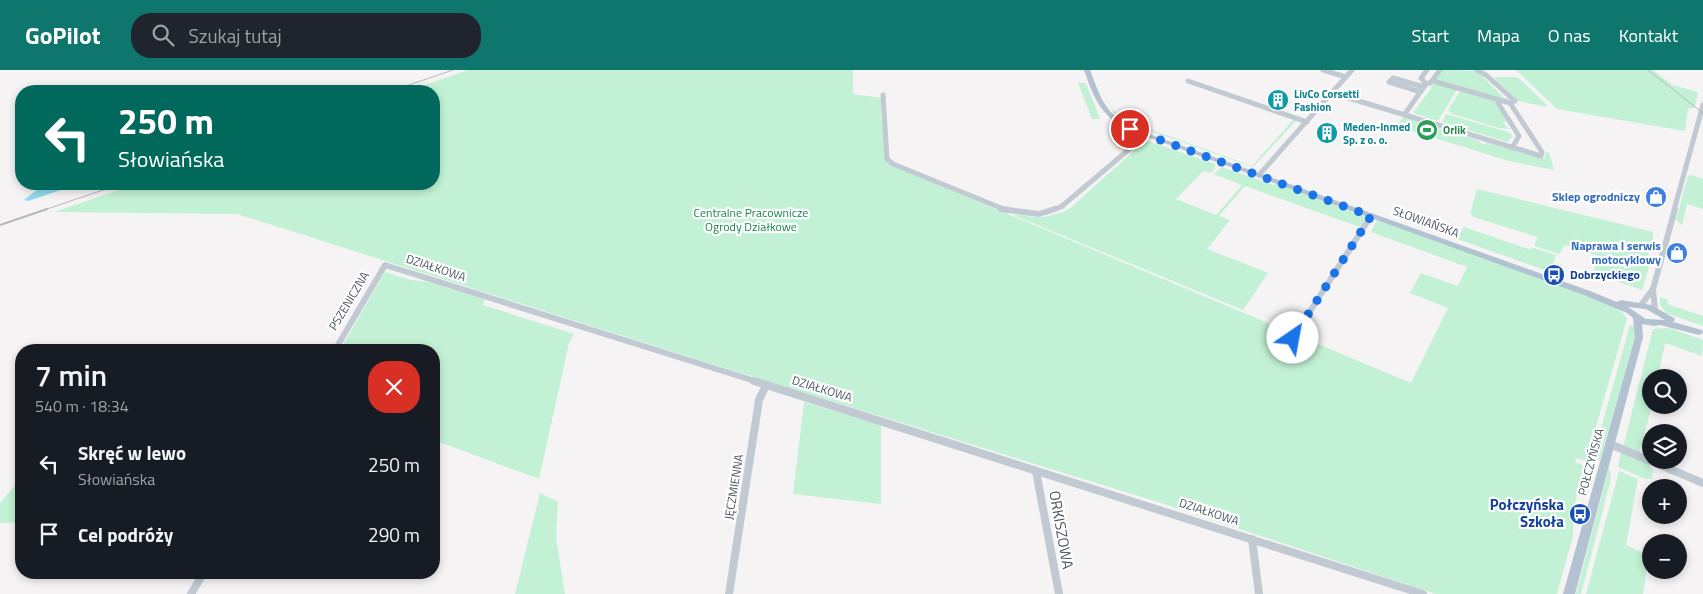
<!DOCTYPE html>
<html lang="pl">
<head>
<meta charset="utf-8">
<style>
  :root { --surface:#171b24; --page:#20242c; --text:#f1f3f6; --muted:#9ea1a6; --accent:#0f766e }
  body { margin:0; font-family:"Titillium Web",sans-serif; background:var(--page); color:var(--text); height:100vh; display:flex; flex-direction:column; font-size:19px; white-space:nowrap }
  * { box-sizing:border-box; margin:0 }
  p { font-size:16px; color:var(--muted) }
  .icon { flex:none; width:28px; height:28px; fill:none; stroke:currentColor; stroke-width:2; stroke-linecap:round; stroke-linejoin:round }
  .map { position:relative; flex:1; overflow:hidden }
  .side { position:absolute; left:15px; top:274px; width:425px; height:235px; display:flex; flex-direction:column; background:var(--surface); border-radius:20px; box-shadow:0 2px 8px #0003 }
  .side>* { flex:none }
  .top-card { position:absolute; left:15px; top:15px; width:425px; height:105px; border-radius:20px; box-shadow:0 2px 8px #0003; background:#00695c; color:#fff; overflow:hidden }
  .fabs { position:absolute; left:1642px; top:299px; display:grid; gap:10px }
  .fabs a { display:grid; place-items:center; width:45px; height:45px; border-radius:50%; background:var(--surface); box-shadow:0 2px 8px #0003; font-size:25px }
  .pin { position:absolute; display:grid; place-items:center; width:42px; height:42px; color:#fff; margin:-21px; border:2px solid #fff; border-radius:50%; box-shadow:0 1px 5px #0007 }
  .me { position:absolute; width:55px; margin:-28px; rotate:33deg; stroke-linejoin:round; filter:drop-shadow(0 0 4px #0008) }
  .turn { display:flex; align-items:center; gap:18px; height:105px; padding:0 20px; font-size:22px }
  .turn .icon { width:65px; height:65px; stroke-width:2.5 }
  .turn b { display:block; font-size:35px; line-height:42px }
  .round { display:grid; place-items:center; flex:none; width:52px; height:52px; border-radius:20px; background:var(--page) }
  .summary { display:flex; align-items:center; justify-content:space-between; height:85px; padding:0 20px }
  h1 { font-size:30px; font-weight:600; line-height:38px }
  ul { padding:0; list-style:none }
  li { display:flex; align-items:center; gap:15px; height:70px; padding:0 20px }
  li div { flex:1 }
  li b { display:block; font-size:19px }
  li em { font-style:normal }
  header { display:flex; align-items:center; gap:30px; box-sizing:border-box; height:70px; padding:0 25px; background:var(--accent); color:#fff }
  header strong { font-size:24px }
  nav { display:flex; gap:28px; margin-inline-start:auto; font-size:18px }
  .search { width:350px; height:45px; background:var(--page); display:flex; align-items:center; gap:12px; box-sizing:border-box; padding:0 18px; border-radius:20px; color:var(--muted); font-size:19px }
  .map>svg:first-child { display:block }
</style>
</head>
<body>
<header>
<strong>GoPilot</strong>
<div class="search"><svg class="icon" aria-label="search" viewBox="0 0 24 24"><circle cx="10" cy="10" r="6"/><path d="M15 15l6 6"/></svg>Szukaj tutaj</div>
<nav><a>Start</a><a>Mapa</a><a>O nas</a><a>Kontakt</a></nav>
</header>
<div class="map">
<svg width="1703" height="524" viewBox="0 0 1703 524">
  <rect width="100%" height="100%" fill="#f5f3f3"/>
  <!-- green -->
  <path fill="#c3f1d5" d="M468,0H853V24L881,28V46L891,95L1411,313L1448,238L1410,223L1421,203L1458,216L1467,197L1371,162L1377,150L1607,232L1623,243L1627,249L1586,391L1576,388L1575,392L1584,396L1573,441V466L1557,524H1436L1161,433L715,295L237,144L54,142L137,114H434V21H407Z
    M1443,0L1477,1L1504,28H1509L1510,31L1435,11Z
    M1516,0H1653L1672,15L1698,22L1695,38L1688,39L1685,61L1557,39Z
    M1493,7H1515L1520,9L1547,35V37L1518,31Z
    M1435,11L1458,18L1438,51L1413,43L1432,17L1427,15Z
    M1078,13H1086L1100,49H1092Z
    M1460,21L1494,30L1507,51L1503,52L1507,57L1511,59L1499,58L1452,44L1448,40Z
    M1103,22L1113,40L1130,52L1252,96L1294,49L1297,50L1253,97L1128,53L1113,42Z
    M1446,44L1508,62L1513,66L1507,72L1442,52Z
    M1403,47L1477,70L1484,75L1487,72L1545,89V83L1549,82L1554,100L1509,91L1396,56Z
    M1148,71L1215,94V98L1211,103L1203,101L1176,129L1216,145L1242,115L1214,104L1222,97L1274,115L1276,113L1367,147L1360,157L1245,116L1219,146L1230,150L1207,179L1268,203L1243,240L1013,145C1019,144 1026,146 1033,147C1046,148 1058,144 1069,139L1144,72Z
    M1692,105L1703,109V139L1687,134L1682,155L1676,150L1688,106Z
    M1477,119L1653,162V170L1648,185L1651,190L1642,220L1593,203L1599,186L1565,175L1559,184L1534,176L1538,167L1473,147V145L1470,144Z
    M1464,157L1528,179L1534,178L1556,185L1550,202L1457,169Z
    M385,202L411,210L428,212L484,229L483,235L574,264L569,273L539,409L434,370V280H340Z
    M1660,227L1668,230L1667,234L1703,246V256L1666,243L1660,235Z
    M1630,255L1636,257V263L1600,390L1593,387Z
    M1669,258L1703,270L1702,286L1665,273L1658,307L1651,308L1652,335L1639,384L1623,377L1653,259Z
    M804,332L881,355V434L793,424Z
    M1621,382L1649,394L1653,401L1652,409H1645L1618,397Z
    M1609,397L1611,409L1581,524H1576Z
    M1619,401L1638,409L1626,475L1649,486L1643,524H1586Z
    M21,408V452L0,453V433Z
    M540,423L558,432L556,467L565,524H515Z"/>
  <!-- water -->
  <path fill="#90daee" d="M44,114H79L28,131L24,130Z"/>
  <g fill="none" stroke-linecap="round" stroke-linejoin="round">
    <!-- minor-far2 -->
    <path stroke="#c1cad2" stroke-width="5" d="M1323,0L1346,7
      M1188,11L1307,52
      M1433,11L1510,33
      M1426,14L1421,8L1427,0
      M1421,22L1389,12L1393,8L1424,17
      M1332,23L1541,86L1542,82L1510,33L1515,31L1486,5L1477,0
      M883,25L887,89L893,94L1006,140
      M1501,31L1498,33L1519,66L1512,78
      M1404,45L1426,14L1431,12L1440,0
      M1259,105L1352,0
      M1051,140L1061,137L1146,65
      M1674,140L1703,35"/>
    <!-- minor-far1 -->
    <path stroke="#c1cad2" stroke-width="6" d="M1001,139L1039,144L1055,139
      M1653,219L1655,240
      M1641,235L1653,219L1675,139
      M1293,268L1371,146
      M335,280L385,195L758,312"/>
    <!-- minor -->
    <path stroke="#c1cad2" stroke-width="8" d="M754,311L1423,524
      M1610,374L1703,413
      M1036,401L1059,524
      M1252,469L1259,524
      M191,524L204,502
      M729,524L759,330L766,315"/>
    <!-- major -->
    <path fill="#b3c2d1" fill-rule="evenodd" d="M1084,0H1090C1101,28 1104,42 1132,58L1590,221L1617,232L1621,230L1651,235L1674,248L1675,250L1673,252L1702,260L1703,263L1699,265L1660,255L1654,256L1642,254L1643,267L1575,524H1563L1635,267L1633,248L1627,243L1584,225L1128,60C1100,45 1094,28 1084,0ZM1628,237L1646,239L1665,250L1646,249Z"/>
    <!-- rail-far1 -->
    <path stroke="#b5b8bd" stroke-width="1" d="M1648,0L1703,43
      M391,21L453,0
      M44,140L121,114"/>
    <!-- rail -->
    <path stroke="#b5b8bd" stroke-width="2" d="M0,155L47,139"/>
  </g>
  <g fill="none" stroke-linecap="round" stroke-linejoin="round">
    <!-- route -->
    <path stroke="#1a73e8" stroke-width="9" stroke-dasharray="0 16.2" d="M1130,59L1371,146L1293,268"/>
  </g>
  <!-- icons -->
  <defs>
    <g id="building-disc" transform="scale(1.125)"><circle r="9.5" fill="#0f9aa8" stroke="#fff"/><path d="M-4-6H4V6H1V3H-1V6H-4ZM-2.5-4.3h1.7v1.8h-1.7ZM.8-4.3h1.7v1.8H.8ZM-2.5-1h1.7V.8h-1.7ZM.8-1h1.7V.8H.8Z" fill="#fff"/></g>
    <g id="stadium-disc" transform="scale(1.125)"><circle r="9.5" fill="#2e9e5b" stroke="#fff"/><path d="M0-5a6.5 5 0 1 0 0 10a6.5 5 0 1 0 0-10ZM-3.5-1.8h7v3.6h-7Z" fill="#fff"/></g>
    <g id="shop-disc" transform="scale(1.125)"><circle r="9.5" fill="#3f7fe0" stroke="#fff"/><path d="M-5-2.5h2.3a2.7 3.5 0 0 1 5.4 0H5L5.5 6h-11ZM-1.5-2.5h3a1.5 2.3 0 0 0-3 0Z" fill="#fff"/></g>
    <g id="bus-disc" transform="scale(1.125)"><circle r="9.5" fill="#1a4fb4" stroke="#fff"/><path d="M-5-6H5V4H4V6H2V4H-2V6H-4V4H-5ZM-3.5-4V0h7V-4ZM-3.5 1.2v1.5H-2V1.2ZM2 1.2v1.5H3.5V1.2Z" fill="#fff"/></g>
  </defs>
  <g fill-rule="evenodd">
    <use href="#building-disc" x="1278" y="30"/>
    <use href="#stadium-disc" x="1427" y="60"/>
    <use href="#building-disc" x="1327" y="63"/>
    <use href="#shop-disc" x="1656" y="127"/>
    <use href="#shop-disc" x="1677" y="183"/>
    <use href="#bus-disc" x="1554" y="205"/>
    <use href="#bus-disc" x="1580" y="444"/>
  </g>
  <g text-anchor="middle" stroke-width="4.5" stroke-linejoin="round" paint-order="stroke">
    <!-- far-culture labels -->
    <g font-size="11" font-weight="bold" fill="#0d838f" stroke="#fff" text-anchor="start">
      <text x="1294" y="28">LivCo Corsetti<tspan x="1294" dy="13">Fashion</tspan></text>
      <text x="1343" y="61">Meden-Inmed<tspan x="1343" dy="13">Sp. z o. o.</tspan></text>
    </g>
    <!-- far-leisure labels -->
    <g font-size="11" font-weight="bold" fill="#27864d" stroke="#fff" text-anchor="start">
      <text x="1443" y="64">Orlik</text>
    </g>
    <!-- shop labels -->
    <g font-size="12" font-weight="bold" fill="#366cbe" stroke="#fff" text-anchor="end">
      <text x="1640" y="131">Sklep ogrodniczy</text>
      <text x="1661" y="180">Naprawa I serwis<tspan x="1661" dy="14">motocyklowy</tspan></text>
    </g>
    <!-- park labels -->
    <g font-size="12" fill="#17864f" stroke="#fff">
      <text x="751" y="147">Centralne Pracownicze<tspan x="751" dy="14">Ogrody Działkowe</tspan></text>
    </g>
    <!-- street labels -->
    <g font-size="12" fill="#4a5661" stroke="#fff">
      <text transform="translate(1426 152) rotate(20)" y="4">SŁOWIAŃSKA</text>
      <text transform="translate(436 198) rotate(18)" y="4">DZIAŁKOWA</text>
      <text transform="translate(349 231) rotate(-59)" y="4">PSZENICZNA</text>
      <text transform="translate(822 319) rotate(17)" y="4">DZIAŁKOWA</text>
      <text transform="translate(1591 392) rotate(-75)" y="4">POŁCZYŃSKA</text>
      <text transform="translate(734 417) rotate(-81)" y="4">JĘCZMIENNA</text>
      <text transform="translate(1209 442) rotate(18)" y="4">DZIAŁKOWA</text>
    </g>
    <!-- transit labels -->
    <g font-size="12" font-weight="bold" fill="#164399" stroke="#fff" text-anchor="start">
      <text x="1570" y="209">Dobrzyckiego</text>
    </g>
    <!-- near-transit labels -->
    <g font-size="15" font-weight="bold" fill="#164399" stroke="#fff" text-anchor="end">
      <text x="1564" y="440">Połczyńska<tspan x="1564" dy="17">Szkoła</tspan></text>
    </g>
    <!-- near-street labels -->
    <g font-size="15" fill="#4a5661" stroke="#fff">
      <text transform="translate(1061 460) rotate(80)" y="5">ORKISZOWA</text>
    </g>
  </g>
</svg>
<div class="fabs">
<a><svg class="icon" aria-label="search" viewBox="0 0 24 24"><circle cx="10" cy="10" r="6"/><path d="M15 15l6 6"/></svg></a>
<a><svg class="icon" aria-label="layers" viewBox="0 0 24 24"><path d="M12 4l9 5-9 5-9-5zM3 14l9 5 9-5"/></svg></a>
<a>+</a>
<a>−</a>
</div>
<div class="pin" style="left:1130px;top:59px;background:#d93025"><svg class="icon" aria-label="arrive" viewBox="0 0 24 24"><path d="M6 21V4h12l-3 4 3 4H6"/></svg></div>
<svg class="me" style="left:1293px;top:268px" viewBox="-20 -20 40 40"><circle r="19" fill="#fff"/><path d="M0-13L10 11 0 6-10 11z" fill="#1a73e8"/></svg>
<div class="top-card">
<div class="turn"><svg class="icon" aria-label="left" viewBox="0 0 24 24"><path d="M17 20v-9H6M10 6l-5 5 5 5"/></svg><div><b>250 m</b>Słowiańska</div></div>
</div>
<section class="side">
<div class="summary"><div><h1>7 min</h1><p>540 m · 18:34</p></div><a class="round" style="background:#d93025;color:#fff"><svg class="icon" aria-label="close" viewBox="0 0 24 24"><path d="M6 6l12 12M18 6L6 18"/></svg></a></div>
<ul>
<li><svg class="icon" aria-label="left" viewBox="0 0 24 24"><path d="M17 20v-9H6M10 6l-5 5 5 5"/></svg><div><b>Skręć w lewo</b><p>Słowiańska</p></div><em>250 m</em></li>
<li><svg class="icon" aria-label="arrive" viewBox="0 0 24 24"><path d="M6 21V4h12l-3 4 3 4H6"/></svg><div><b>Cel podróży</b></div><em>290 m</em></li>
</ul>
</section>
</div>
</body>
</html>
